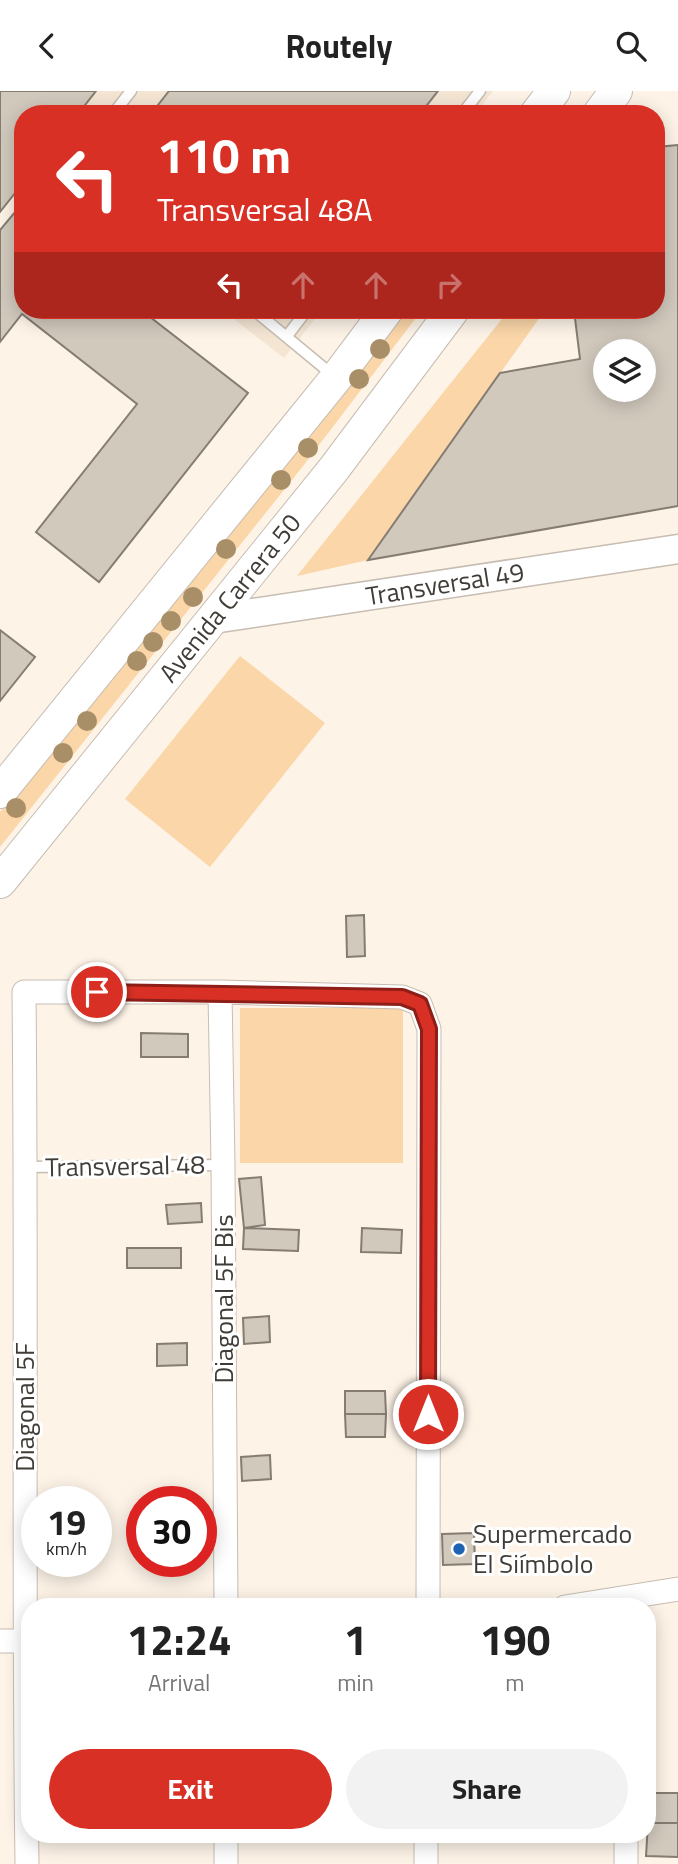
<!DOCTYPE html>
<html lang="en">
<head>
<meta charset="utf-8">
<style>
  :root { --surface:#fff; --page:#f2f2f2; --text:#222; --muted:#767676; --accent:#d93025 }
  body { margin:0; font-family:"Titillium Web",sans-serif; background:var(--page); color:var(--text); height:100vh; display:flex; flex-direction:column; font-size:26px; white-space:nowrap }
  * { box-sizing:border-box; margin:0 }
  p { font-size:23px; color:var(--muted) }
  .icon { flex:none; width:38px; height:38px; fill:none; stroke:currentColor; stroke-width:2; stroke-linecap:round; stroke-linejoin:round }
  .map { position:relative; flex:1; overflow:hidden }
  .details { position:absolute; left:21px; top:1507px; width:635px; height:245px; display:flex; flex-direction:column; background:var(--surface); border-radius:28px; box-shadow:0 4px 18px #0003 }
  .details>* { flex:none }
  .hud { position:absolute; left:14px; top:14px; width:651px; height:214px; border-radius:28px; box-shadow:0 4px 18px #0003; background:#d93025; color:#fff; overflow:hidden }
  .fabs { position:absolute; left:593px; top:248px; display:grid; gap:14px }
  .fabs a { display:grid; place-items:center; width:63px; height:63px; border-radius:50%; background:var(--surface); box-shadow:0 4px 18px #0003; font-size:35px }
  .speed { position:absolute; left:21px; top:1395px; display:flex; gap:14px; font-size:35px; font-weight:700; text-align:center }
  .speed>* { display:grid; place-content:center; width:91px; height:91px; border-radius:50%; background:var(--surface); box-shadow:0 4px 18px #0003; line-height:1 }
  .speed small { font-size:18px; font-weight:400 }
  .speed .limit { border:10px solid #d22; background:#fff; color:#111 }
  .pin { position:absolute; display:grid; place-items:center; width:60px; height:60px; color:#fff; margin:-30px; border:4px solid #fff; border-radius:50%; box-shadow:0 2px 7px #0007 }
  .me { position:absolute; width:77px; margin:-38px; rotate:0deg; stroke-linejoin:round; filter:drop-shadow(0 0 5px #0008) }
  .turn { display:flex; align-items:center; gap:24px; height:147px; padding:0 28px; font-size:32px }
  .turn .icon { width:91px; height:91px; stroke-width:2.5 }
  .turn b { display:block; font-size:49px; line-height:60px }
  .lanes { display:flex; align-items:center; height:66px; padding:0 28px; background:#0003; justify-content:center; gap:35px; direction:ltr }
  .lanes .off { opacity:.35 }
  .eta { display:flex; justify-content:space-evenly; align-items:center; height:119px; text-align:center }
  .eta b { font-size:42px; font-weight:700; line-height:49px }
  .primary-button { display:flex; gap:14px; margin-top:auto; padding:14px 28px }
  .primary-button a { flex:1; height:80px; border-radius:42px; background:var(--accent); color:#fff; font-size:28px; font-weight:700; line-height:80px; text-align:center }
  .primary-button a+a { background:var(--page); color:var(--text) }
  header { display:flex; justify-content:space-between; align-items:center; height:91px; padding:0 28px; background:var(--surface); font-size:32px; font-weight:700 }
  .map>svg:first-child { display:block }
</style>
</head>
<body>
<header><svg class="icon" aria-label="back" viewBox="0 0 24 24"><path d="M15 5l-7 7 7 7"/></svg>Routely<svg class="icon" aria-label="search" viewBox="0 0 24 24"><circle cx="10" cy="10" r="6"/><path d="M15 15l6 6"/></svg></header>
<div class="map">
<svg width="678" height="1773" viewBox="0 0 678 1773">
  <rect width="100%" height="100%" fill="#fdf3e7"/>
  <!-- built -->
  <path fill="#f5e6d4" d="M96,0H493L475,23H78Z
    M222,219H322L284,267Z"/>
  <!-- green -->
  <path fill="#fbd6a9" d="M398,219H422L303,375L0,756V721Z
    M509,219H545L368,469L297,485Z
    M240,565L325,632L210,776L125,708Z
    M240,917H403V1072H240Z"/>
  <!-- building -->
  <path fill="#d2c9bd" stroke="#857c72" stroke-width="2" fill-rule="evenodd" d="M0,0H96L78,23H23V92L0,121Z
    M169,0H438L420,23H151Z
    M678,54V415L368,469L500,282L580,268L574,219H656L657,56ZM606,261H644V299H606Z
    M15,121L23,127V219H141L248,302L99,491L36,441L137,313L22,223L0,251V139Z
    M0,539L35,566L0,610Z
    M364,824L365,865L347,866L346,825Z
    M141,942L188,943V966H141Z
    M261,1086L265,1134L244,1137L239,1088Z
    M201,1112L202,1131L168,1133L166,1114Z
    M244,1137L299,1139L298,1160L243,1158Z
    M362,1137L402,1139L401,1162L361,1161Z
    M127,1157H181V1177H127Z
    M269,1225L270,1251L244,1253L243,1227Z
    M187,1252V1274L157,1275V1253Z
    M345,1300H385L386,1323H345Z
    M345,1323H386L385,1346H346Z
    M270,1364L271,1388L242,1390L241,1366Z
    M474,1442L475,1473L443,1474L442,1443Z
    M648,1702H678V1732H648Z
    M648,1732H678V1766L646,1765Z"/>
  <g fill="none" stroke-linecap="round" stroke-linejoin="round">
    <!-- service casing -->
    <g stroke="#c7bdb2" stroke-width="13">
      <path id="service" d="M113,23L131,0
        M462,23L480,0
        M254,219L335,286
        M287,245L307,219
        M26,1076L223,1074"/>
    </g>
    <!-- minor casing -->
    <g stroke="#c7bdb2" stroke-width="25">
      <path id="minor" d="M220,901L223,1074L226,1516
        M565,1516L678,1498
        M0,1550H30
        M626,1743V1773
        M27,1773C23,1482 27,1191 24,901H220L402,906L420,913L429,938L428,1516
        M226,1773V1743
        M426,1773V1743"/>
    </g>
    <!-- tertiary casing -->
    <g stroke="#c7bdb2" stroke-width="31">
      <path id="tertiary" d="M213,528L678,458"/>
    </g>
    <!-- secondary casing -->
    <g stroke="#c7bdb2" stroke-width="34">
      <path id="secondary" d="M536,23L554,0
        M599,23L616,0
        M0,701L336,287L387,219
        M0,791L333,379L453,219"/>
    </g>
    <!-- service -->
    <use href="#service" stroke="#fff" stroke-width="10"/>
    <!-- minor -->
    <use href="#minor" stroke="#fff" stroke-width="23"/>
    <!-- tertiary -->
    <use href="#tertiary" stroke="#fff" stroke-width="28"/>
    <!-- secondary -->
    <use href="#secondary" stroke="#fff" stroke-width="32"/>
  </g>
  <!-- trees -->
  <g fill="#a88f68">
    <circle cx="380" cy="258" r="10"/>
    <circle cx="359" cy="288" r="10"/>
    <circle cx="308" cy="357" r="10"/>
    <circle cx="281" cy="389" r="10"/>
    <circle cx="226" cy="458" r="10"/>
    <circle cx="193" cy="506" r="10"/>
    <circle cx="171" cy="530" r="10"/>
    <circle cx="153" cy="551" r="10"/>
    <circle cx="137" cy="570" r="10"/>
    <circle cx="87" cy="630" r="10"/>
    <circle cx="63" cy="662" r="10"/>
    <circle cx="16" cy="717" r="10"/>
  </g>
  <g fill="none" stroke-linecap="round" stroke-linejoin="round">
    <!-- route casing -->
    <g stroke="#8d1f18" stroke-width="18">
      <path id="route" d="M97,901L402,906L420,913L429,938L428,1323"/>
    </g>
    <!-- route -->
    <use href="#route" stroke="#d93025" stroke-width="12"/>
  </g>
  <!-- markers -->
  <circle fill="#1c63b3" stroke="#fff" stroke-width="2.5" cx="459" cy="1458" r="7"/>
  <g text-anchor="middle" stroke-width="6" stroke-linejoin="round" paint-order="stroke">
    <!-- street labels -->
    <g font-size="26" fill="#403c37" stroke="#fff">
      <text transform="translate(445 493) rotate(-9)" y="9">Transversal 49</text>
      <text transform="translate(230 507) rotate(-51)" y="9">Avenida Carrera 50</text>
      <text transform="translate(125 1075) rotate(-1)" y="9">Transversal 48</text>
      <text transform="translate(224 1208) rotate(-90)" y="9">Diagonal 5F Bis</text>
      <text transform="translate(25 1316) rotate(-90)" y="9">Diagonal 5F</text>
    </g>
    <!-- poi labels -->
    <g font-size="26" fill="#403c37" stroke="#fff" text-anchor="start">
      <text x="473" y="1452">Supermercado<tspan x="473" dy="30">El Siímbolo</tspan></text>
    </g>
  </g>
</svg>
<div class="fabs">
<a><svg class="icon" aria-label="layers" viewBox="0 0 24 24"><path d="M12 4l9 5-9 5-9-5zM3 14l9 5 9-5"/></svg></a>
</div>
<div class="speed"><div>19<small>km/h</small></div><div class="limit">30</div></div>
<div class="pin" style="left:97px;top:901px;background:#d93025"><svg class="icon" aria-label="arrive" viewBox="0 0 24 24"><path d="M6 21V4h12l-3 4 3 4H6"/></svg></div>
<svg class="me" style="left:428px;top:1323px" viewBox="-20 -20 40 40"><circle r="17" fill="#d93025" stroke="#fff" stroke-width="3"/><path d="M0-11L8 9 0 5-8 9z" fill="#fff"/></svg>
<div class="hud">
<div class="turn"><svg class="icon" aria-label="left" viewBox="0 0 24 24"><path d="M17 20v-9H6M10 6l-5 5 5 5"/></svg><div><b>110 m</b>Transversal 48A</div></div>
<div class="lanes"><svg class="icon" aria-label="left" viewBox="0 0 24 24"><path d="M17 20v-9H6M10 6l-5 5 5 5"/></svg><svg class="icon off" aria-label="ahead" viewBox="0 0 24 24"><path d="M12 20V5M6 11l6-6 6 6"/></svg><svg class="icon off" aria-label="ahead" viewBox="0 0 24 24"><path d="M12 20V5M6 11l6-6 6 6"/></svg><svg class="icon off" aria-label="right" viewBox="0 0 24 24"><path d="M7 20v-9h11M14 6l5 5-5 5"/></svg></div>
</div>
<section class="details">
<div class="eta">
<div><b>12:24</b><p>Arrival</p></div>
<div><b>1</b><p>min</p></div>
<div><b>190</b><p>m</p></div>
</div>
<div class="primary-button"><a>Exit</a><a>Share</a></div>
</section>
</div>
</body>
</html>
